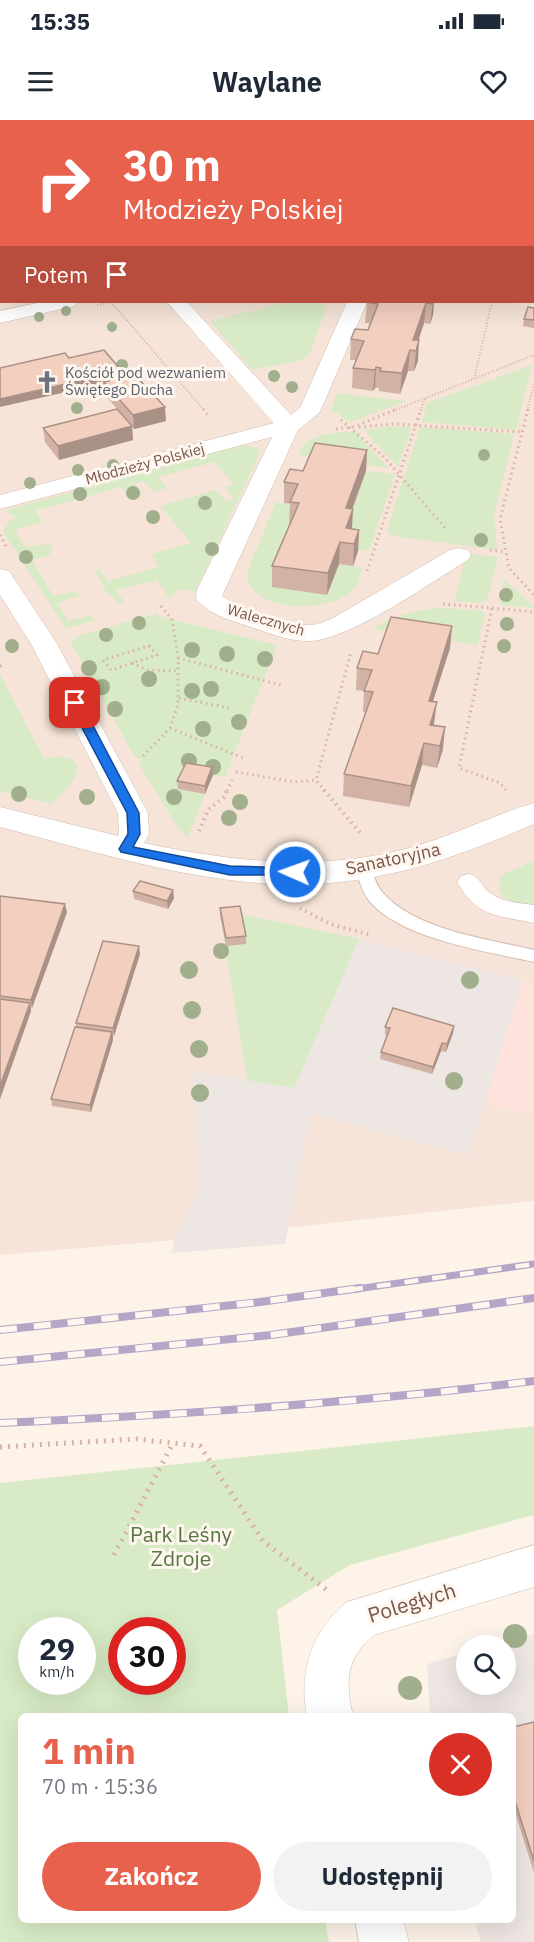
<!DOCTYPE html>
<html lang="pl">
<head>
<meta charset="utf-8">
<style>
  :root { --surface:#fff; --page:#f2f2f3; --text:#1f2937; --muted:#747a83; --accent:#e7614d }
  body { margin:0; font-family:"IBM Plex Sans",sans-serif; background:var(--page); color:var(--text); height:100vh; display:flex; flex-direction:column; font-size:22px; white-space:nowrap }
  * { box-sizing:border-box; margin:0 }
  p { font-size:20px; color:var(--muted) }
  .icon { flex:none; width:33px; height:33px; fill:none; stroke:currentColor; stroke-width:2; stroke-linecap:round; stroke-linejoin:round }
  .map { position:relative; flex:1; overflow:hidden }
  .sheet { position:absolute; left:18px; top:1593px; width:498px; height:210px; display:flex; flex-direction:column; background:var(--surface); border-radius:9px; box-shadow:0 6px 24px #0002 }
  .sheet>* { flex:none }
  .hud { position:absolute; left:0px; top:0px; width:534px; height:183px; box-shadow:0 6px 24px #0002; background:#e7614d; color:#fff; overflow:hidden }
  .fabs { position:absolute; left:456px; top:1515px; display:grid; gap:12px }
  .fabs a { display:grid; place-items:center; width:60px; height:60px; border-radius:50%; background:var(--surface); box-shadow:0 6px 24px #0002; font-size:30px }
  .speed { position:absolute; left:18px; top:1497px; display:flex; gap:12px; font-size:30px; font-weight:700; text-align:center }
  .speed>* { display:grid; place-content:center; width:78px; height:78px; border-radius:50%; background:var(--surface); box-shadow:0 6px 24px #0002; line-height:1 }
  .speed small { font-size:15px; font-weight:400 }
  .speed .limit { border:9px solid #d22; background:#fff; color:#111 }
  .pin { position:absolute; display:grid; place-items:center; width:51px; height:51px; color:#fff; margin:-26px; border-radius:12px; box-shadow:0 3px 9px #0006 }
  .me { position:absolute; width:66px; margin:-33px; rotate:272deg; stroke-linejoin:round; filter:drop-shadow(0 0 4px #0008) }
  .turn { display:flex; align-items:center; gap:21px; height:126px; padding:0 24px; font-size:27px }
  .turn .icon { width:78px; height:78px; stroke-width:2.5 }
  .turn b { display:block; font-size:42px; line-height:51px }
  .then { display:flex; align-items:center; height:57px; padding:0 24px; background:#0003; gap:12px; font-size:22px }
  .round { display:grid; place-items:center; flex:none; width:63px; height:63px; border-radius:32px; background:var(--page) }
  .summary { display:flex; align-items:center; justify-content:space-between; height:102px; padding:0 24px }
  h1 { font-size:36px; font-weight:800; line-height:45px; color:var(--accent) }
  .cta { display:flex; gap:12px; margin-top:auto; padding:12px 24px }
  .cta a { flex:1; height:69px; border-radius:36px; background:var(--accent); color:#fff; font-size:24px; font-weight:800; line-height:69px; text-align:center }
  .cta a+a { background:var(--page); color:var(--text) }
  .status { display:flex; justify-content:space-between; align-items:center; height:42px; padding:0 30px; background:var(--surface); direction:ltr }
  .status svg { height:16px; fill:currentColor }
  header { display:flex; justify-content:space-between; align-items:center; height:78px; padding:0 24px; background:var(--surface); font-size:27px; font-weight:800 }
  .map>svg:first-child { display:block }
</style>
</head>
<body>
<div class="status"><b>15:35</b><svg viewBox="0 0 49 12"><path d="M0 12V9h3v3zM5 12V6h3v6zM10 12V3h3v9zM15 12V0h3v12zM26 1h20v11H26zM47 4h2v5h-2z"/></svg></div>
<header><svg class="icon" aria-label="menu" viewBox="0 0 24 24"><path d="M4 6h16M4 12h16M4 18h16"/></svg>Waylane<svg class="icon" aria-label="heart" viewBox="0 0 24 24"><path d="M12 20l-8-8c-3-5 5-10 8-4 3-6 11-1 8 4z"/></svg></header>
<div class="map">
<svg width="534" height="1822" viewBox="0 0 534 1822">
  <rect width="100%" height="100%" fill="#fdf3e9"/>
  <!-- residential -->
  <path fill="#f5e4d7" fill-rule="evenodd" d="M0,0H534V1081L174,1120L0,1135ZM2,2H532V182H2Z"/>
  <!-- commercial -->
  <path fill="#fde3dc" d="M523,860L534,863V995L485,983Z"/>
  <!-- industrial -->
  <path fill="#eee6e2" d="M359,819L523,860L468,1036L311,993L285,1124L172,1133L174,1120L195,1077L199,1063L192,951L294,967Z
    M534,1514V1822H481L474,1800H513V1596H430L427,1544L466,1533V1564H506V1526L493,1525Z"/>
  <!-- green -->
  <path fill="#d9ebc6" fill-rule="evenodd" d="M289,182H320L326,189L309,235L299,241L252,250L210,201Z
    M532,245L516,310L422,302L427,283Z
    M337,273L406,281L350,302L331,290Z
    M395,306L409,307L411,310L398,347L364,310Z
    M422,307L514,314L494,394L497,430L392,416L387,410L419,310Z
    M354,311L389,348L298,335C307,312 332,314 354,311Z
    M243,325L258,328L259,335L195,472L178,469L170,479L157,460L116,470L125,483H119L107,473L96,452L98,448L108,461L159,447L151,434L191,423L160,386L215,370L226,381L234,379L225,367L234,364L214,342L158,357L167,368L153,372L144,361L134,364L143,374L131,378L121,367L35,391L42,402L15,410L25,427L50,424L53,431L47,436L32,440L53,476L77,471L79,476L57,483L68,501L91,495L94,501L66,508L3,412L10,400L16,398L6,391L14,388Z
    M366,351L395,354L369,431L345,429V409Z
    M276,382L297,385L299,405L327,475L339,444L363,448C360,454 358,464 354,469C332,495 242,493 248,450Z
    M466,433L498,437L487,481L481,483L455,481Z
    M504,459L534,487V488L500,485Z
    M444,488L481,491L485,493L478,525L373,509C398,494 415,490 444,488Z
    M158,493V496L277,525L225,657L186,651L178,669L205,674L188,717L179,709L138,643L143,639L135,637L71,523L78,516Z
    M0,554L44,639C56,636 70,634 78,645C78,660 61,674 52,684L0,671Z
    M534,741V785C519,784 507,784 499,770L501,755Z
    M240,794L359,819L294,968L247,960L220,796Z
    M534,1306V1395L350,1445L277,1490L289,1596H21V1800H325L329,1822H0V1363ZM32,1510H82V1562H32ZM122,1510H172V1562H122Z"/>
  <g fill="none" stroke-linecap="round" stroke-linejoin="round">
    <!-- service casing -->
    <g stroke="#d2bcb0" stroke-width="2">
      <path id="service" d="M363,742L369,744C374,753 375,765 383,773C415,810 488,819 534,830V842C486,831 404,820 370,782C362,772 359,759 355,748L357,744Z"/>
    </g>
    <!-- pedestrian casing -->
    <g stroke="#d2bcb0" stroke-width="1">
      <path id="pedestrian" d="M469,754C481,757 481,767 490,773C502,782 520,783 534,785V803C497,795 478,798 457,762L461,756Z"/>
    </g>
    <!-- minor casing -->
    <g stroke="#d2bcb0" stroke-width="1">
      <path id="minor" d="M242,0H258L241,2Z
        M0,4H2L0,16Z
        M532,67H534L532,78Z
        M0,71H2V82H0Z
        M42,182H77L74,186L0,203V191Z
        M167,182H187L291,295L300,288L347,182H367L320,292L298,310L222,476C241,489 287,507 310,505C318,505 326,501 333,498L450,430L459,428L468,430L471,435L468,440C430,463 351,519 310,521C290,522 266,512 248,506C230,500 207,494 196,478L197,470L272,317L0,389V375L274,303Z
        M0,449L9,451L56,522L148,693L149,714L144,723C232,742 325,752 413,727C454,715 493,695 534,683V704C474,730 413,753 348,761C231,776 112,736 0,707V687L118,716L119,714L118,693L30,522L0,475Z
        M534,1425V1467L374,1515C346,1538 345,1562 353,1596H307C298,1552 312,1510 347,1482Z
        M355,1800H403L409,1822H359Z"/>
    </g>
    <!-- path-far3 -->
    <path stroke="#d8b2a2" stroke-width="2" stroke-dasharray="1 2" stroke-linecap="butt" d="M352,0L355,2
      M413,0L416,2
      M98,2L100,0
      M301,2L308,0
      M462,2L468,0
      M111,182L205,291
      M97,185L113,182
      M474,259L492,182
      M393,291L534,235
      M421,291L425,278
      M527,291L534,264"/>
    <!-- path-far2 -->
    <path stroke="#d8b2a2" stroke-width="3" stroke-dasharray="1.5 4" stroke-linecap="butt" d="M203,289L209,296
      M528,289L500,399L509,448L534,475
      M341,300L384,337L446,409
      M359,307L393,304L522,312
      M336,309L353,307L397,289
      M0,415L6,426
      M490,430L506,432
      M367,451L421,289
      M443,484L492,488L459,648L500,663L506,670
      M492,488L534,492
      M149,526L157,535L111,550L103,540Z
      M178,538L281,565
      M132,543L147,550L179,551
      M0,546L4,545
      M179,578L229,588
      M170,608L243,638
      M143,636L170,608L178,585V538L172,500L161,486
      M236,652L294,662L316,660
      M227,671L232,660
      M325,671L316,660L351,532"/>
    <!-- path-far1 -->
    <path stroke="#d8b2a2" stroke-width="4" stroke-dasharray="1.5 4.5" stroke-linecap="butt" d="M324,670L361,714
      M199,711L208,690L224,677L227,670
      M300,788L330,804L371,815"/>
    <!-- path -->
    <path stroke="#d8b2a2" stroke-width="5" stroke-dasharray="2 6" stroke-linecap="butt" d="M0,1327L136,1319L200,1326L263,1421L327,1470
      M114,1435L173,1323"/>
    <!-- service -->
    <use href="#service" fill="#fff" fill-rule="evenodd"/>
    <!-- pedestrian -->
    <use href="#pedestrian" fill="#fff" fill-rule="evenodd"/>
    <!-- minor -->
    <use href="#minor" fill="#fff" fill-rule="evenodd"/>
    <!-- rail-far1 casing -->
    <g stroke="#b5a6c8" stroke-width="7">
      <path id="rail-far1" d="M349,1170L534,1144"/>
    </g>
    <!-- rail casing -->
    <g stroke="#b5a6c8" stroke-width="8">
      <path id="rail" d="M0,1210L260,1182L360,1168
        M0,1242L271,1215L534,1178
        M0,1303C179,1295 356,1283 534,1261"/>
    </g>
    <!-- rail-far1 -->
    <use href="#rail-far1" stroke="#fff7ef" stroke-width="4.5" stroke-dasharray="14" stroke-linecap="butt"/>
    <!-- rail -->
    <use href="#rail" stroke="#fff7ef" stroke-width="6" stroke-dasharray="17" stroke-linecap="butt"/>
  </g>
  <!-- trees -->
  <g fill="#a1af8c">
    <circle cx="66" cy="191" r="5"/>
    <circle cx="39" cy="197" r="5"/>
    <circle cx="112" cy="207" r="5"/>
    <circle cx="122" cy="245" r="6"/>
    <circle cx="274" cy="256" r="6"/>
    <circle cx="292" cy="267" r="6"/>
    <circle cx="77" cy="288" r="6"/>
    <circle cx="484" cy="335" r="6"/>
    <circle cx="113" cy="345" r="6"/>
    <circle cx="78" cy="350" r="6"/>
    <circle cx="30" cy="363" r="6"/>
    <circle cx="133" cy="373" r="7"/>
    <circle cx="80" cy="374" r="7"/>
    <circle cx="205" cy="383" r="7"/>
    <circle cx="153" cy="397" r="7"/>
    <circle cx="481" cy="420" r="7"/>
    <circle cx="212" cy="429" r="7"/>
    <circle cx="26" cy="437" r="7"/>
    <circle cx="506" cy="475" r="7"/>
    <circle cx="139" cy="503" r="7"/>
    <circle cx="507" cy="504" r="7"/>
    <circle cx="106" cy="515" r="7"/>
    <circle cx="12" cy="526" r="7"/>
    <circle cx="504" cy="526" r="7"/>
    <circle cx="192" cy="530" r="8"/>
    <circle cx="227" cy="534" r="8"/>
    <circle cx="265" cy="539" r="8"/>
    <circle cx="89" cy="548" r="8"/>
    <circle cx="149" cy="559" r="8"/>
    <circle cx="102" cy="567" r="8"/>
    <circle cx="211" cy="569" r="8"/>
    <circle cx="192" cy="571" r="8"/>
    <circle cx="115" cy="589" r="8"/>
    <circle cx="239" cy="602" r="8"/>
    <circle cx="203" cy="609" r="8"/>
    <circle cx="189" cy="641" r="8"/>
    <circle cx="213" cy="647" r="8"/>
    <circle cx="19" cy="674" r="8"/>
    <circle cx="87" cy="677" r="8"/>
    <circle cx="174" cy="677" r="8"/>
    <circle cx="240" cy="682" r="8"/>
    <circle cx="229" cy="698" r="8"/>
    <circle cx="221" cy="831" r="8"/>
    <circle cx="189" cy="850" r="9"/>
    <circle cx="470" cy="860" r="9"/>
    <circle cx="192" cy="890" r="9"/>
    <circle cx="199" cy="929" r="9"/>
    <circle cx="454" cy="961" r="9"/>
    <circle cx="200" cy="973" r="9"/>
    <circle cx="515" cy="1516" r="12"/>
    <circle cx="410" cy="1568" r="12"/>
  </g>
  <!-- wall -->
  <path fill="#d1b2a5" d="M9,0H84L83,2H10Z
    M364,0H412L415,2H366Z
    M423,0H453L455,2H426Z
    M0,11H2V65H0Z
    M534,132V174H532V134H533Z
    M367,182H434L433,195L430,204L424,203L418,220V241L414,251H408L400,274L379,271V268H375L373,271L352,268L353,248L356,240H350L351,219L368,210L370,203H365Z
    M534,188V208L523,206L524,199Z
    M69,238L166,301L134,309L132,307L133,320L59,340L45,322L43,308L117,289L97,265Z
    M367,330L366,351L352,389V409L359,410L358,431L353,446L339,444L327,475L272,467V446L290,403H289L290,384L284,383V362L303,351Z
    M452,506L450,528L433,581L434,605L443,629L437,648L422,645L409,687L343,676L344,654L366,593L363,592L364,571L356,570L357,548L378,534Z
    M212,647L213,655L205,674L178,669L177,661Z
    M133,771L174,778L168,789L134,779Z
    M0,776L67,792L32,888L31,887V891L0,979Z
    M220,788L246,816V824L226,826L220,796Z
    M140,834L114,916H113V920L91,992L52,986L51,979L76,907V903Z
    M454,906L453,913L446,932L441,931L432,954L380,939L381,932L388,915H385V907Z
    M534,1602V1753L513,1686V1607Z"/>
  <!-- shaded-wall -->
  <path fill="#aa9186" d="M73,0H84L83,2H73Z
    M433,182H434L433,195L430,204Z
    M426,183L424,203L415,231L413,220Z
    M419,220L418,241L414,251L416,231Z
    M410,230L408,251L400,274L402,253Z
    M376,247L375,268L373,271L375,250Z
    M96,257L97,265L0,287V279Z
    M165,287L166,301L134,309L133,295Z
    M132,306L133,320L59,340L58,326Z
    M367,330L366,351L345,409L346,388Z
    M353,389L352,410L346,408Z
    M359,410L358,431L353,446L354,424Z
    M340,422L339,444L327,475L328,453Z
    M452,506L450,528L426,603L429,581Z
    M437,582L434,604L428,626L430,605Z
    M445,607L443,629L437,648L440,626Z
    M424,623L422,645L409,687L411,666Z
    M212,647L213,655L205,674V666Z
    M173,770L174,778L168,789L167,781Z
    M65,784L67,792L32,888L31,880Z
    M139,826L140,834L114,916L113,908Z
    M30,883L31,891L0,979V966Z
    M454,906L453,913L446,932L447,924Z
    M112,912L113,920L91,992L90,985Z
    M442,923L441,931L432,954L433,947Z"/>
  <!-- building -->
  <path fill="#f3cfc0" stroke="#aa9186" stroke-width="1.5" d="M17,0H53L52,2H17L19,0Z
    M153,0H212L211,2H152Z
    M314,0H352L354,2H316Z
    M374,0H412L415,2H376Z
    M446,0H453L455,2H439Z
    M0,11H2V47L0,46V17L1,15H0Z
    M532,134H534V161H532Z
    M366,182H433L432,184L426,183L413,220H419L416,231L410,230L402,253L380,251L381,248L376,247L375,250L353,248L364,221L351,219L355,209L368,210L378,184Z
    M528,187L534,188V200L524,199Z
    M104,230L126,256L104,262V266L96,257L0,279V248L65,233L69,238Z
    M134,254L165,287L133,295L104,262Z
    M117,289L132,306L58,326L43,308Z
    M315,323L367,330L346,388L353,389L346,408L359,410L354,424L340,422L328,453L272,446L299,383L290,382L298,364L284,362L290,349L303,351Z
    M391,497L452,506L429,581L437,582L430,605L445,607L440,626L424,623L411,666L344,654L373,572L364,571L372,550L357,548L363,531L378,534Z
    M186,643L212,647L205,666L177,661Z
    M140,761L173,770L167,781L133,771Z
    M0,776L65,784L31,880L0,876Z
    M240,786L246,816L226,818L220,788Z
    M103,821L139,826L113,908L76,903Z
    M0,879L30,883L0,966Z
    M393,888L454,906L447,924L442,923L433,947L381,932L390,908L385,907Z
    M75,907L112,912L90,985L51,979Z
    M534,1602V1741L513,1675V1607Z"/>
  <!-- route -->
  <path fill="#1a73e8" stroke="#114b97" stroke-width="1.5" d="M75,580L81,583L139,693L140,714L133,727L230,746L295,748L301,752L299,755H230L121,732L119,729L128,714L127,693L69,583Z"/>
  <!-- icons -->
  <defs>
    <g id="church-bare" transform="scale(1.8)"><path d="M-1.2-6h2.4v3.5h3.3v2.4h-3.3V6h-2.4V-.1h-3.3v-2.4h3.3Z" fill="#6b7280" stroke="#fff7ef" stroke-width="2.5" paint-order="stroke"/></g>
  </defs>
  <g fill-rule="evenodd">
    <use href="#church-bare" x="47" y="262"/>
  </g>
  <g text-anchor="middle" stroke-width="6" stroke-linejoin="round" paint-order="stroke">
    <!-- far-worship labels -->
    <g font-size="15" fill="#5b616d" stroke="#fff7ef" text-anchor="start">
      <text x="65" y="258">Kościół pod wezwaniem<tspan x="65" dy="17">Świętego Ducha</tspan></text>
    </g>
    <!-- far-street labels -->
    <g font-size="15" fill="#78574b" stroke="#fff7ef">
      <text transform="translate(145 344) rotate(-15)" y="5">Młodzieży Polskiej</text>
      <text transform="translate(266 500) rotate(16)" y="5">Walecznych</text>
    </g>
    <!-- street labels -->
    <g font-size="18" fill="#78574b" stroke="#fff7ef">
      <text transform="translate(393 739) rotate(-12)" y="6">Sanatoryjna</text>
    </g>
    <!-- near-park labels -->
    <g font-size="21" fill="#567840" stroke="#fff7ef">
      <text x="181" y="1422">Park Leśny<tspan x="181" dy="24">Zdroje</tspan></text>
    </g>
    <!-- near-street labels -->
    <g font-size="21" fill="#78574b" stroke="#fff7ef">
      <text transform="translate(412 1483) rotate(-17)" y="7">Poległych</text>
    </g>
  </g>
</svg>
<div class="fabs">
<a><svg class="icon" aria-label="search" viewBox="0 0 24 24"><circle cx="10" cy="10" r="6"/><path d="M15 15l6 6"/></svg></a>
</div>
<div class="speed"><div>29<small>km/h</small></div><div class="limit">30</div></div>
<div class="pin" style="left:75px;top:583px;background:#d93025"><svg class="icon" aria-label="arrive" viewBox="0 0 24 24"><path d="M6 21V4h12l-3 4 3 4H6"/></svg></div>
<svg class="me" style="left:295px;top:752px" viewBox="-20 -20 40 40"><circle r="17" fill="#1a73e8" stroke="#fff" stroke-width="3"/><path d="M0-11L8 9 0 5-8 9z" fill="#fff"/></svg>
<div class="hud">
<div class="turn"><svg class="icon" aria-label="right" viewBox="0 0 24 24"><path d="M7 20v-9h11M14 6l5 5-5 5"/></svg><div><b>30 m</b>Młodzieży Polskiej</div></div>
<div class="then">Potem<svg class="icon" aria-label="arrive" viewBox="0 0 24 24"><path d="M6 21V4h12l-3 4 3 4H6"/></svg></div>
</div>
<section class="sheet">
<div class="summary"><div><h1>1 min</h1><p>70 m · 15:36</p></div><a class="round" style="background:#d93025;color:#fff"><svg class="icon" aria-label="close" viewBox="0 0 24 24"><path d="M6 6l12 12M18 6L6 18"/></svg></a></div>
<div class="cta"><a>Zakończ</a><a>Udostępnij</a></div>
</section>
</div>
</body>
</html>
